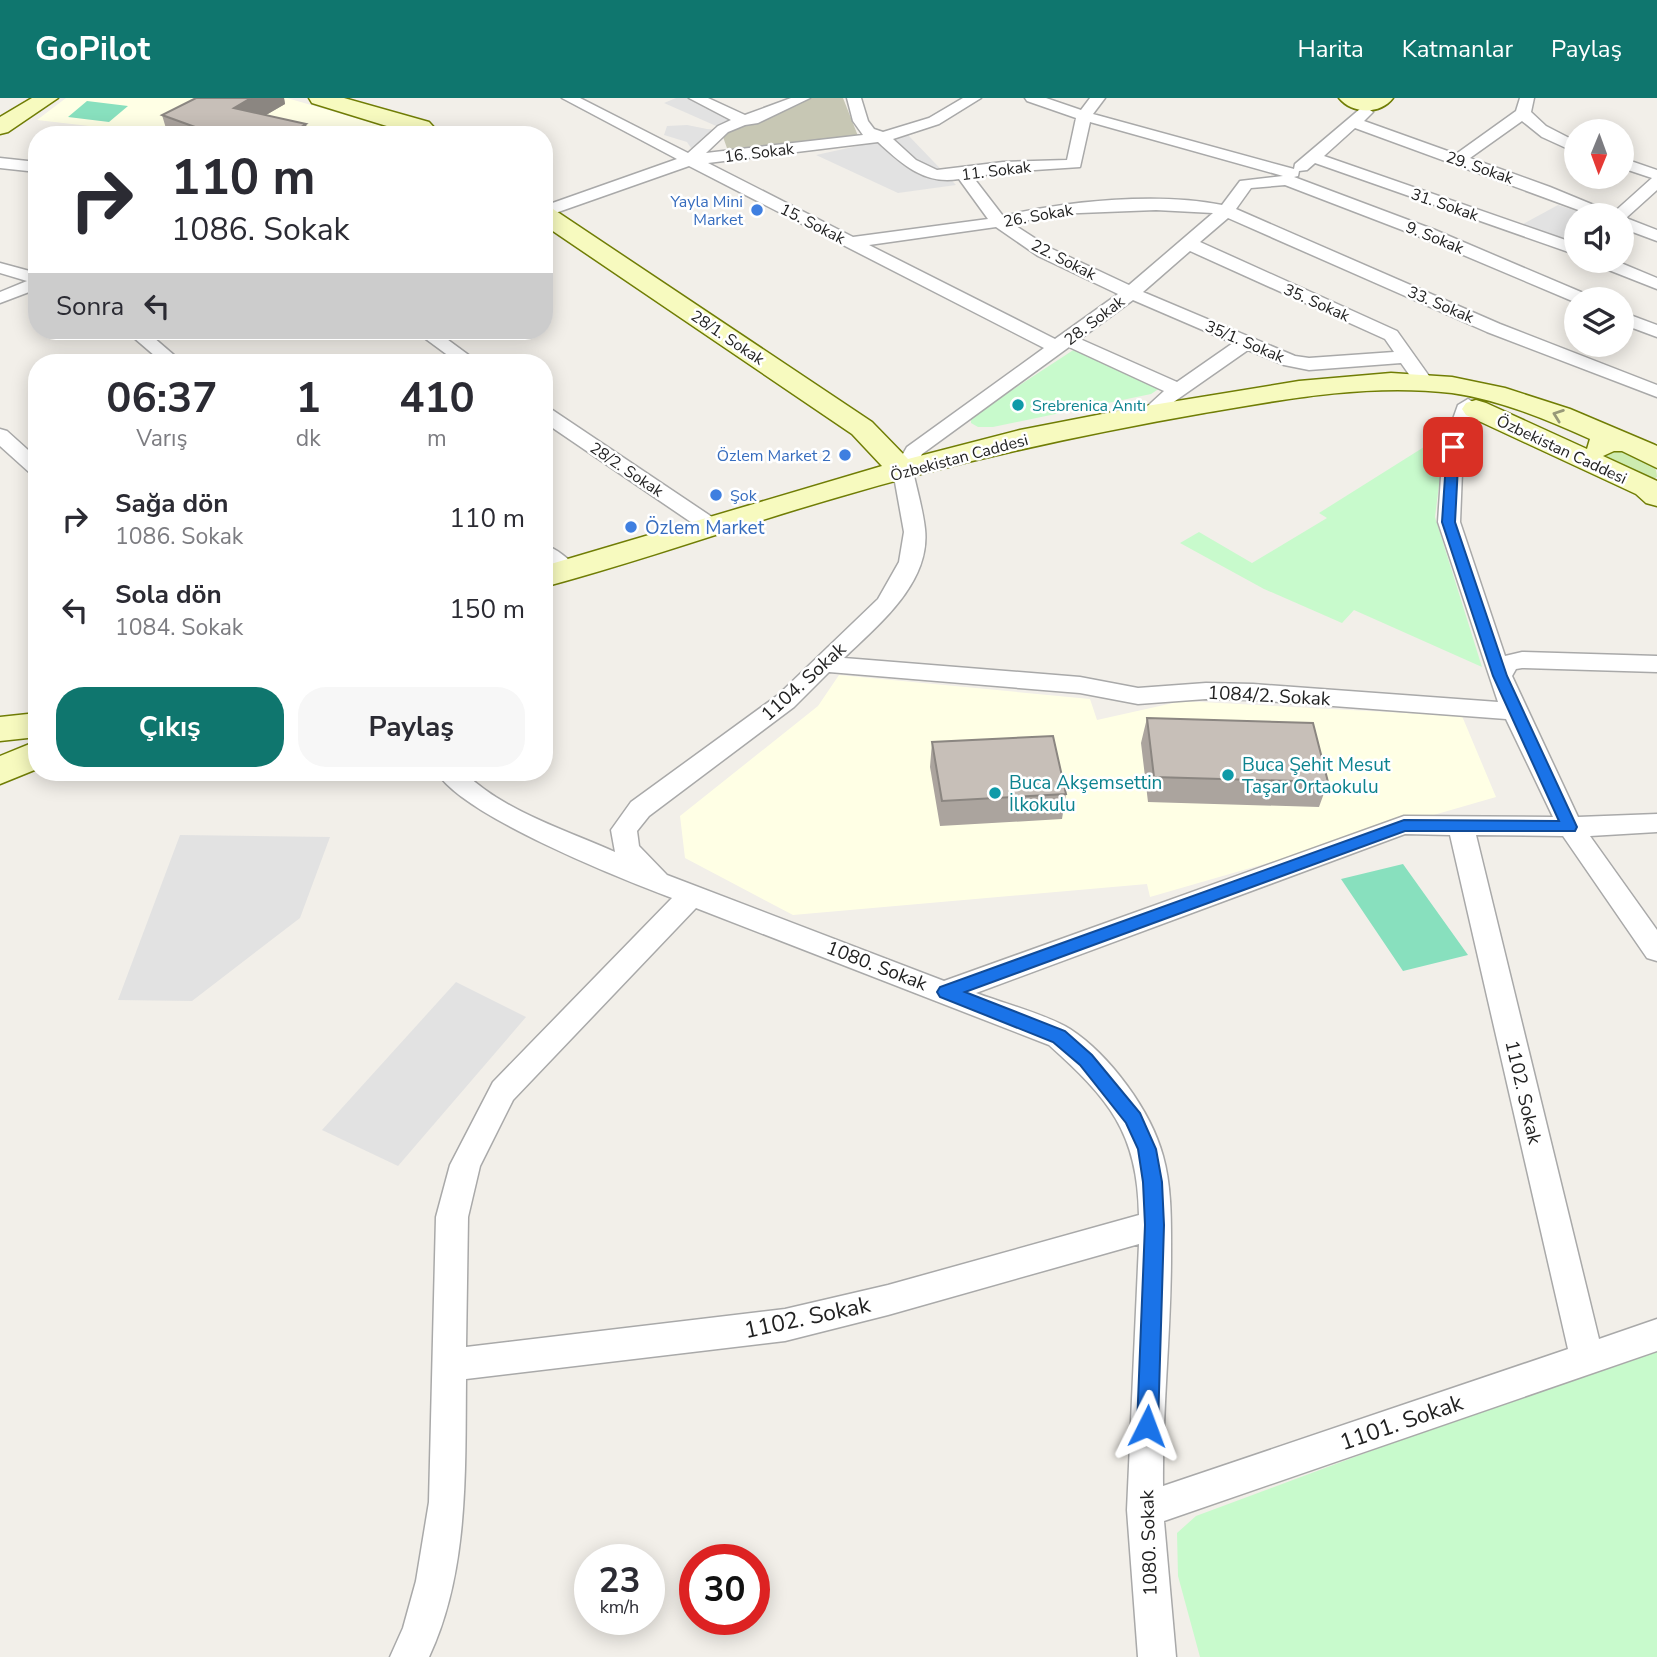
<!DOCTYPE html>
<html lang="tr">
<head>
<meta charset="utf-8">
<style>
  :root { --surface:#fff; --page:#f7f7f7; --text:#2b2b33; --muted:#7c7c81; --accent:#0f766e }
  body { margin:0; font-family:"Nunito Sans",sans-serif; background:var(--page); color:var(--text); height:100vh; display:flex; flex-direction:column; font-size:26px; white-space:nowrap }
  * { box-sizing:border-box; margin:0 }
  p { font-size:23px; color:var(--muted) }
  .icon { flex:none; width:38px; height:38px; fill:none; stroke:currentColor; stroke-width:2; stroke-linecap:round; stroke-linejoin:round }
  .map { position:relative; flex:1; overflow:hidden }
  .sheet { position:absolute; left:28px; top:256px; width:525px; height:427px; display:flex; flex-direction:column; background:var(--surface); border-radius:28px; box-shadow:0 4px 18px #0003 }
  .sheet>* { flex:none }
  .top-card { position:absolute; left:28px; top:28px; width:525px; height:214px; border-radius:28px; box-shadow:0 4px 18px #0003; background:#fff; color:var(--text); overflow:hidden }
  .needle { width:46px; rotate:181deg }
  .buttons { position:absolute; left:1564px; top:21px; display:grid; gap:14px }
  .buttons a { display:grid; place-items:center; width:70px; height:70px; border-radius:50%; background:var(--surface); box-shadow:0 4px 18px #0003; font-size:35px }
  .speed { position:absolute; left:574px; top:1446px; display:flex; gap:14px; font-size:35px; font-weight:700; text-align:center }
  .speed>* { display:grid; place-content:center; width:91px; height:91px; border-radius:50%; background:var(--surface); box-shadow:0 4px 18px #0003; line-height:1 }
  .speed small { font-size:18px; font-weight:400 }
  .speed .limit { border:10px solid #d22; background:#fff; color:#111 }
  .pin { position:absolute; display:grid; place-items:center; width:60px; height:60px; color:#fff; margin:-30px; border-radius:14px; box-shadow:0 4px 10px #0006 }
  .me { position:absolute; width:77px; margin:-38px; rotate:3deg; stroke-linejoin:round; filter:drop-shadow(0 0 5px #0008) }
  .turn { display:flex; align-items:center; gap:24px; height:147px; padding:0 28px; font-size:32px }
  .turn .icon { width:91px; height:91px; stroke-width:2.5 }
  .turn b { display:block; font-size:49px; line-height:60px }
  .then { display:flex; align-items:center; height:66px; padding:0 28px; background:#0003; gap:14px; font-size:26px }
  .eta { display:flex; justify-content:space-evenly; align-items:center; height:119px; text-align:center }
  .eta b { font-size:42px; font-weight:700; line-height:49px }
  .cta { display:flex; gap:14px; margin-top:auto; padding:14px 28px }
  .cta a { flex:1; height:80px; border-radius:28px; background:var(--accent); color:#fff; font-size:28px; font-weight:700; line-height:80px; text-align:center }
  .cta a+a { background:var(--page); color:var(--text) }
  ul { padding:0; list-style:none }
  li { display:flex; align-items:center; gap:21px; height:91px; padding:0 28px }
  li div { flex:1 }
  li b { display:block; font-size:26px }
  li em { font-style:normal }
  header { display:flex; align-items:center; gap:42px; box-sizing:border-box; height:98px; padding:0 35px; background:var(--accent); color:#fff }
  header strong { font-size:33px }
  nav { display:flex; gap:38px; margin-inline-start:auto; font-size:24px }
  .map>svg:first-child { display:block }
</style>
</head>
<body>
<header>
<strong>GoPilot</strong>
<nav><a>Harita</a><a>Katmanlar</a><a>Paylaş</a></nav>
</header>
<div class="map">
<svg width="1657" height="1559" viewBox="0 0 1657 1559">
  <rect width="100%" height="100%" fill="#f2efe9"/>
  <!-- education -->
  <path fill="#ffffe5" d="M66,0H287L407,35L130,37L98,29L37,22Z
    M839,577L1090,601L1097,622L1182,603L1462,618L1496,699L1150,799L1147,786L793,817L685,760L680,718L818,608Z"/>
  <!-- construction -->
  <path fill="#c7c7b4" d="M811,0H843L858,38L728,53L722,36L743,25L758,23Z"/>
  <!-- grass -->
  <path fill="#cdebb0" d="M1626,350C1640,357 1657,361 1657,379L1652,382L1606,361V354Z"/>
  <!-- park -->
  <path fill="#c8facc" d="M1081,247L1166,286L1151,296L993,329H978L971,325V319Z
    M1432,344L1444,347L1435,419L1482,569L1354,512L1342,525L1264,491L1180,445L1199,434L1252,465L1327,420L1319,415Z
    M1657,1253V1559H1200L1178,1478L1177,1435L1196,1418L1462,1319Z"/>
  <!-- pitch -->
  <path fill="#88e0be" d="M87,3L128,8L109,24L68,19Z
    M1403,766L1468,857L1403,873L1341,781Z"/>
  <!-- parking -->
  <path fill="#e2e2e2" d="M676,0H696L743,22L723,31L664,5Z
    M687,27L707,31L720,32L703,48L691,50L687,44L664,37L667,28Z
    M908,37L956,87L898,95L816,57Z
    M1558,107L1589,117H1577V139L1568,145L1521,127Z
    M180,737L330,739L300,820L192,903L118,902Z
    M456,884L526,919L398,1068L322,1032Z"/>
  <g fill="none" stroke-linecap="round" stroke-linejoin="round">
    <!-- street casing -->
    <g stroke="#a9a9a9" stroke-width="3">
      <path id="street" d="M562,0H580L688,55L718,28L731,22L689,0H708L745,17L791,0H810L758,25L745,27L728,34L706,55L863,37L853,23L847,0H861L868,23L874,31L883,34L929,20L963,0H981L939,26L893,41L916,62L937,72L1003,64L1067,62L1076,20L1027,3L1025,0H1046L1081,12L1090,0H1105L1093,16L1294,71L1295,66L1360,11L1365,9L1373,14L1364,23L1456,56L1516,13L1520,0H1534L1531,14L1546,28L1577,44V55L1542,39L1522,23L1470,60L1550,89L1613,115L1652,80L1622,70V60L1657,72V92L1626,120L1657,132V143L1622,130V117H1592L1355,30L1324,58L1577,146V157L1315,65L1307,72L1299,73L1298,78L1294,79L1435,132L1588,197L1591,201H1577V205L1423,140L1285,87L1251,90L1236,111L1500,226L1657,287V299L1487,234L1228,120L1200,144L1397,233L1434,285L1432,289H1418L1401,265L1309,272L1284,267L1248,252L1175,303L1156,320L1149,322L1139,316L1164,293L1069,249L922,356L913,373C917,392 923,412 925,431C931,485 878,527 844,560L1080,579L1138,590L1206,585L1253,586L1498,604L1438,424L1443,349L1458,307L1468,301L1478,307L1463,349L1460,424L1505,558L1522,554L1657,558V574L1522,570L1516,571L1512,578L1578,719L1657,716V734L1590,738L1657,832V863L1647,860L1563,738L1476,737L1599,1241L1657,1221V1253L1164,1423L1176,1559H1138L1127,1412L1139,1146L888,1217L785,1243L466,1281C465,1373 469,1474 429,1559H390L403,1530L416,1483L429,1404L436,1119L450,1067L493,984L672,800C621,781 461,717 437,674H464C503,713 566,732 615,754L611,732L631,704L778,597L878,501L899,464L904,434L893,373L907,349L1044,250L689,68L544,119V108L677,61ZM1090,24L1283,78L1240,83L1222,107C1157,94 1067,103 1003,118L973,79L1003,74L1080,69ZM878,44C902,66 924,87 959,81L988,121L853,139L708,65ZM1156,112L1213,115L1129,187L1050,150L1013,126L1054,116ZM996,129L1038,158L1118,196L1055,241L869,147ZM1190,153L1385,241L1394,254L1309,260L1295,258L1143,194ZM1133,202L1233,245L1177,284L1080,241ZM829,574L1080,595L1138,606L1206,601L1253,602L1506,621L1553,719L1404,718L944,883L667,777L639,748L637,733L649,718L794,609ZM1405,736L1450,737L1568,1251L1163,1388C1162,1312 1171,1235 1171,1159C1171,1126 1172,1090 1163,1058C1151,1013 1110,957 1070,931C1050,918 1000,904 976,895ZM696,810L1049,947C1108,1000 1138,1034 1139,1117L888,1187L785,1211L466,1249L468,1119L480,1068L513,1002Z
        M0,60L37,64V74L0,70Z
        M1593,163H1616L1657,180V191L1596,167Z
        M0,165L37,175V191L0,205V194L27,183L0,175Z
        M1622,214L1657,227V239L1622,226Z
        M126,233H146L182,264H162Z
        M415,233H436L478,264H457Z
        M544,309L551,311L718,423L722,428L718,433H704L544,324Z
        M0,331L7,333L37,360V377L30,375L0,348Z
        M544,447C556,450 571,462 578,472L575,477H559L544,465Z"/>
    </g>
    <!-- secondary casing -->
    <g stroke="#707d05" stroke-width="3">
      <path id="secondary" d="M32,0H58L8,34L0,36V19Z
        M309,0H344L429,24L441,37H416L312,5Z
        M1339,0H1393C1380,17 1352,16 1339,0Z
        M544,109L553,111L872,324L908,361L1020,332L1128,311L1299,283L1391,275L1452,279L1505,290L1570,311L1655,347L1657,348V370L1622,353H1614L1603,358L1657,383V408L1646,405L1636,396L1466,317L1462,311L1466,305L1476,302L1486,305L1587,351L1590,341C1546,321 1500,302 1452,295C1369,285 1285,301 1204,315C1078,337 956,364 835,400C738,428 642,463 544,489V468L882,368L852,336L544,127Z
        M37,615V639L0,643V619Z
        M37,643V671L0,686V658Z"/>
    </g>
    <!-- street -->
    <use href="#street" fill="#fff" fill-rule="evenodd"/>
    <!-- secondary -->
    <use href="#secondary" fill="#f7fabf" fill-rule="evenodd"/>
  </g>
  <!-- wall -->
  <path fill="#aba49e" d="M196,0H284L285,6L266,17L309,37H168L162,17Z
    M1147,620L1328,684L1319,709L1148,704L1141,645Z
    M932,644L1066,696L1062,721L940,728L930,669Z"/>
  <!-- shaded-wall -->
  <path fill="#8b8681" d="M251,0H284L285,6L240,32L234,10Z
    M306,26L309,37H288Z"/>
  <!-- building -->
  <path fill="#c7bfb8" stroke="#8b8681" stroke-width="2" d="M196,0H251L234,10L306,26L288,37H217L162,17Z
    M1147,620L1313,625L1328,684L1154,679Z
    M1053,638L1066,696L942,703L932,644Z"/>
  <!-- one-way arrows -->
  <defs><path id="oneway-chevron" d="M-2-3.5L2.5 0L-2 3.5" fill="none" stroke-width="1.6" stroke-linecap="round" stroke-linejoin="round" transform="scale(1.75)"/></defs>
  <use stroke="#979978" href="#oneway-chevron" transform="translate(1558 317) rotate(-160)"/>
  <!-- route -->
  <path fill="#1a73e8" stroke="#114b97" stroke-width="2" d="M1453,346L1459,349L1455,424L1507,578L1577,729L1575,733H1405L965,894L1065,933L1092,957L1140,1015L1156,1051L1162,1084L1164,1127L1158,1328L1155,1335L1147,1338L1140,1335L1137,1328L1145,1127L1143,1084L1138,1051L1126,1025L1080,967L1053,944L940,899L937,894L940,889L1404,722L1559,723L1493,578L1442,424L1447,349Z"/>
  <!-- markers -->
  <g fill="#3f7fe0" stroke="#fff" stroke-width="2.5">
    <circle cx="757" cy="112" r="7"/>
    <circle cx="845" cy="357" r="7"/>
    <circle cx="716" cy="397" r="7"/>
    <circle cx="631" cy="429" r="7"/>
  </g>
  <g fill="#0f9aa8" stroke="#fff" stroke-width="2.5">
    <circle cx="1018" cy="307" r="7"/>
    <circle cx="1228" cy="677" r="7"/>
    <circle cx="995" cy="695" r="7"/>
  </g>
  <g text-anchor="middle" stroke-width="5" stroke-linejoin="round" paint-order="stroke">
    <!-- far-street labels -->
    <g font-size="16" fill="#222" stroke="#fff">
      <text transform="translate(759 54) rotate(-7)" y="6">16. Sokak</text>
      <text transform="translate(1480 69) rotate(19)" y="6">29. Sokak</text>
      <text transform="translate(996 72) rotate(-7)" y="6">11. Sokak</text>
      <text transform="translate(1445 106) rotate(19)" y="6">31. Sokak</text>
      <text transform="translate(1038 117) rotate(-10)" y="6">26. Sokak</text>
      <text transform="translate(813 125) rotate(27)" y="6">15. Sokak</text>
      <text transform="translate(1435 139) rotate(22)" y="6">9. Sokak</text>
      <text transform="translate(1064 161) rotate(27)" y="6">22. Sokak</text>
      <text transform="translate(1317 204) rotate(24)" y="6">35. Sokak</text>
      <text transform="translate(1441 206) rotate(23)" y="6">33. Sokak</text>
      <text transform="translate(1094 222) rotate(-37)" y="6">28. Sokak</text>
      <text transform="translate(728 239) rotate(34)" y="6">28/1. Sokak</text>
      <text transform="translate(1245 243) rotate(23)" y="6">35/1. Sokak</text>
      <text transform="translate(1562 351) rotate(25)" y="6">Özbekistan Caddesi</text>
      <text transform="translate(959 359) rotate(-15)" y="6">Özbekistan Caddesi</text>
      <text transform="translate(627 371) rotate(34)" y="6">28/2. Sokak</text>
    </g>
    <!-- far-shop labels -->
    <g font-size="16" fill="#366cbe" stroke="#fff" text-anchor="end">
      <text x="743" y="109">Yayla Mini<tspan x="743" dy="18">Market</tspan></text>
      <text x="831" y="363">Özlem Market 2</text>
      <text x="730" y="403" text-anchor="start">Şok</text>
    </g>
    <!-- far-culture labels -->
    <g font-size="16" fill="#0d838f" stroke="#fff" text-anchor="start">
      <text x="1032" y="313">Srebrenica Anıtı</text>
    </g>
    <!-- shop labels -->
    <g font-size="19" fill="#366cbe" stroke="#fff" text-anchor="start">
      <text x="645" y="436">Özlem Market</text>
    </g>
    <!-- street labels -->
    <g font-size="19" fill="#222" stroke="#fff">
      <text transform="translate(803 583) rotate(-42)" y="7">1104. Sokak</text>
      <text transform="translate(1269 597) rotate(3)" y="7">1084/2. Sokak</text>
      <text transform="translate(877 867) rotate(21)" y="7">1080. Sokak</text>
      <text transform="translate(1524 994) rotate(77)" y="7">1102. Sokak</text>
      <text transform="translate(1148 1445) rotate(-92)" y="7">1080. Sokak</text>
    </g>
    <!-- culture labels -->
    <g font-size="19" fill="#0d838f" stroke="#fff" text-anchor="start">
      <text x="1242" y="673">Buca Şehit Mesut<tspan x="1242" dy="22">Taşar Ortaokulu</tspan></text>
      <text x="1009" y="691">Buca Akşemsettin<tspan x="1009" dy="22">İlkokulu</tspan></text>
    </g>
    <!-- near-street labels -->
    <g font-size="23" fill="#222" stroke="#fff">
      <text transform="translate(807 1219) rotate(-12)" y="8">1102. Sokak</text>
      <text transform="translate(1401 1324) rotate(-19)" y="8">1101. Sokak</text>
    </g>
  </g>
</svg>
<div class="buttons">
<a><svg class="needle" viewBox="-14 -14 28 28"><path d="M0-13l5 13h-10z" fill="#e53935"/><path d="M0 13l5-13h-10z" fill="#7c7c81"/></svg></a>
<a><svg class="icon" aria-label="sound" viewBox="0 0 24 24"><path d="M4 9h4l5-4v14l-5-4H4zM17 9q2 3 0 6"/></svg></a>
<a><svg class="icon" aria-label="layers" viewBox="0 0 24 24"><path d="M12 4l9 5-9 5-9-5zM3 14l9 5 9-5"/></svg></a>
</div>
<div class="speed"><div>23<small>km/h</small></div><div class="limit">30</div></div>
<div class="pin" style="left:1453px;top:349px;background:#d93025"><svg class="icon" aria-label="arrive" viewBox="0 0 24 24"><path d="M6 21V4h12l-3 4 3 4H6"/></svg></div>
<svg class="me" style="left:1147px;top:1328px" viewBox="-20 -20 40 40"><path d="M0-17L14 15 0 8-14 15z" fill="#1a73e8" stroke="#fff" stroke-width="4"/></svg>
<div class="top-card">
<div class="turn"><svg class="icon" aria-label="right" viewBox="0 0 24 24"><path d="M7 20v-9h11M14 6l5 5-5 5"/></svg><div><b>110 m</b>1086. Sokak</div></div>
<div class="then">Sonra<svg class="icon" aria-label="left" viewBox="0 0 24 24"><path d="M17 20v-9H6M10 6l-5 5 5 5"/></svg></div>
</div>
<section class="sheet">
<div class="eta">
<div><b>06:37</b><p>Varış</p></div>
<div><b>1</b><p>dk</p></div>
<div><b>410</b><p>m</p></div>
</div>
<ul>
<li><svg class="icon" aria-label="right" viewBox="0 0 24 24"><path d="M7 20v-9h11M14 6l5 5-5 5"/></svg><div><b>Sağa dön</b><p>1086. Sokak</p></div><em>110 m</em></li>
<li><svg class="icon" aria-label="left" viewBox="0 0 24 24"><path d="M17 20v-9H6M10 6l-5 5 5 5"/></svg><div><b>Sola dön</b><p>1084. Sokak</p></div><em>150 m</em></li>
</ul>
<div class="cta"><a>Çıkış</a><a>Paylaş</a></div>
</section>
</div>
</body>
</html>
